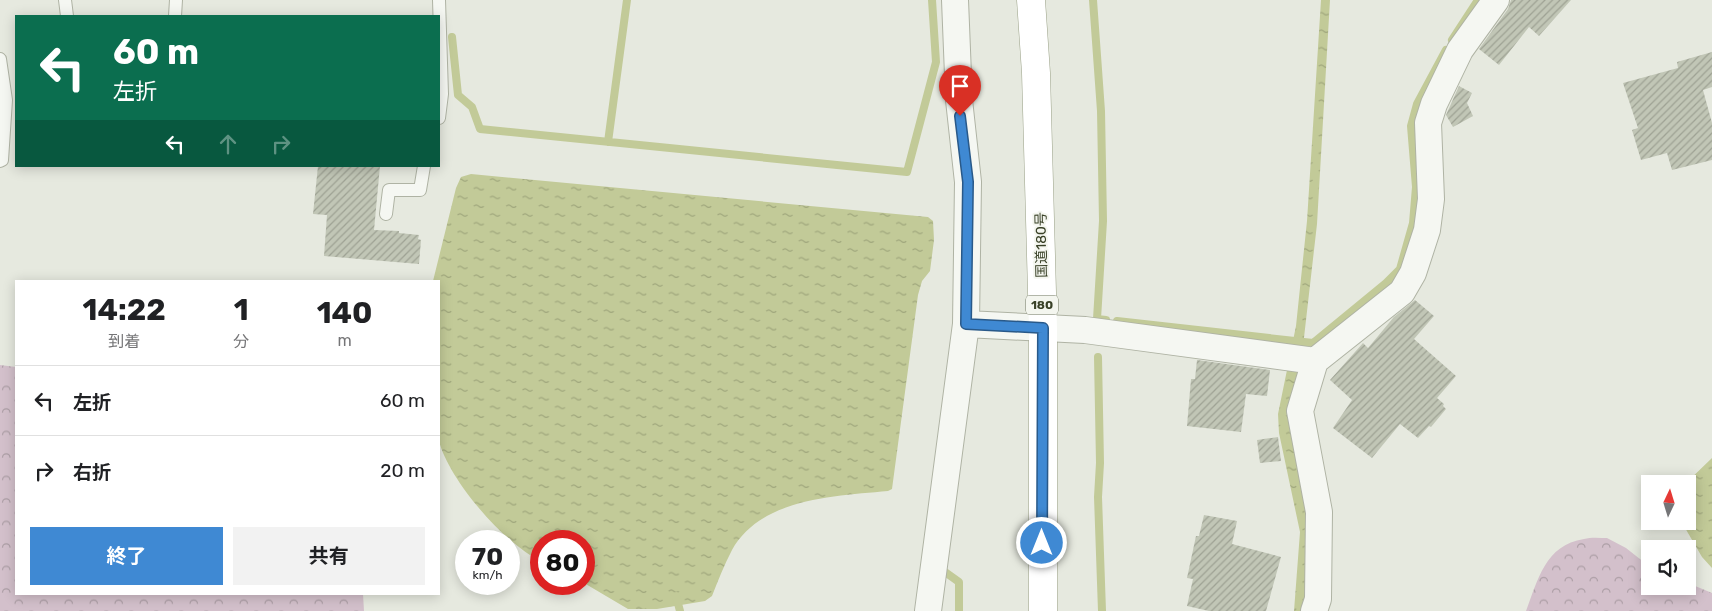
<!DOCTYPE html>
<html lang="ja">
<head>
<meta charset="utf-8">
<style>
  :root { --surface:#fff; --page:#f2f2f2; --text:#202124; --muted:#757577; --line:#e0e0e0; --accent:#3f89d3 }
  body { margin:0; font-family:Rubik,"Noto Sans JP",sans-serif; background:var(--page); color:var(--text); height:100vh; display:flex; flex-direction:column; font-size:19px; white-space:nowrap }
  * { box-sizing:border-box; margin:0 }
  p { font-size:16px; color:var(--muted) }
  .icon { flex:none; width:28px; height:28px; fill:none; stroke:currentColor; stroke-width:2; stroke-linecap:round; stroke-linejoin:round }
  .map { position:relative; flex:1; overflow:hidden }
  .panel { position:absolute; left:15px; top:280px; width:425px; height:315px; display:flex; flex-direction:column; background:var(--surface); border-radius:0px; box-shadow:0 2px 12px #0003 }
  .panel>* { flex:none }
  .top-card { position:absolute; left:15px; top:15px; width:425px; height:152px; border-radius:0px; box-shadow:0 2px 12px #0003; background:#0b6e4f; color:#fff; overflow:hidden }
  .needle { width:32px; rotate:4deg }
  .fabs { position:absolute; left:1641px; top:475px; display:grid; gap:10px }
  .fabs a { display:grid; place-items:center; width:55px; height:55px; border-radius:0px; background:var(--surface); box-shadow:0 2px 12px #0003; font-size:25px }
  .speed { position:absolute; left:455px; top:530px; display:flex; gap:10px; font-size:25px; font-weight:700; text-align:center }
  .speed>* { display:grid; place-content:center; width:65px; height:65px; border-radius:50%; background:var(--surface); box-shadow:0 2px 12px #0003; line-height:1 }
  .speed small { font-size:12px; font-weight:400 }
  .speed .limit { border:8px solid #d22; background:#fff; color:#111 }
  .pin { position:absolute; display:grid; place-items:center; width:42px; height:42px; color:#fff; margin:-51px -21px; border-radius:50% 50% 50% 0; rotate:-45deg; box-shadow:0 0 5px #0007 }
  .pin .icon { rotate:45deg }
  .me { position:absolute; width:55px; margin:-28px; rotate:0deg; stroke-linejoin:round; filter:drop-shadow(0 0 4px #0008) }
  .turn { display:flex; align-items:center; gap:18px; height:105px; padding:0 15px; font-size:22px }
  .turn .icon { width:65px; height:65px; stroke-width:2.5 }
  .turn b { display:block; font-size:35px; line-height:42px }
  .lanes { display:flex; align-items:center; height:48px; padding:0 15px; background:#0003; justify-content:center; gap:25px; direction:ltr }
  .lanes .off { opacity:.35 }
  .eta { display:flex; justify-content:space-evenly; align-items:center; height:85px; text-align:center }
  .eta b { font-size:30px; font-weight:700; line-height:35px }
  .action { display:flex; gap:10px; margin-top:auto; padding:10px 15px }
  .action a { flex:1; height:58px; border-radius:0px; background:var(--accent); color:#fff; font-size:20px; font-weight:700; line-height:58px; text-align:center }
  .action a+a { background:var(--page); color:var(--text) }
  ul { padding:0; list-style:none }
  li { display:flex; align-items:center; gap:15px; height:70px; padding:0 15px; border-top:1px solid var(--line) }
  li div { flex:1 }
  li b { display:block; font-size:19px }
  li em { font-style:normal }
  .map>svg:first-child { display:block }
</style>
</head>
<body>
<div class="map">
<svg width="1712" height="611" viewBox="0 0 1712 611">
  <defs>
    <pattern id="forest-crowns" width="20" height="18" patternUnits="userSpaceOnUse" patternTransform="scale(1.25)"><rect width="20" height="18" fill="#d3c0cb"/><path d="M2 6a3 3 0 1 1 6 0M12 15a3 3 0 1 1 6 0" fill="none" stroke="#ac9ea5"/></pattern>
    <pattern id="water-ripples" width="26" height="14" patternUnits="userSpaceOnUse" patternTransform="scale(1.25)"><rect width="26" height="14" fill="#c2ca98"/><path d="M2 4q2-2 4 0t4 0M15 11q2-2 4 0t4 0" fill="none" stroke="#9fa67c"/></pattern>
    <pattern id="building-hatch" width="6" height="6" patternUnits="userSpaceOnUse" patternTransform="scale(1.25)"><rect width="6" height="6" fill="#c1c6b6"/><path d="M-1 1l2-2M0 6l6-6M5 7l2-2" fill="none" stroke="#9ea294"/></pattern>
  </defs>
  <rect width="100%" height="100%" fill="#e6e9df"/>
  <!-- forest -->
  <path fill="url(#forest-crowns)" d="M0,365L16,367V594H363L364,611H0Z
    M1607,538L1626,548L1650,567V586H1688V583L1712,593V611H1526C1538,580 1545,545 1584,539C1591,537 1600,538 1607,538Z"/>
  <!-- water -->
  <path fill="url(#water-ripples)" d="M1321,0H1330L1317,224L1302,355L1308,498L1309,611H1294L1300,532L1279,433L1278,414L1296,326L1307,221Z
    M471,174L928,217L933,221L934,240L930,271L922,281L918,295L892,489L888,491C835,496 761,498 732,550C724,565 718,581 712,596L705,601L657,609H628L584,583V541H541V561C505,545 449,480 439,441C436,429 439,409 439,396C439,358 439,319 439,281H433L456,188L461,177Z
    M1712,458V568L1702,557L1681,521H1688V484H1685Z"/>
  <g fill="none" stroke-linecap="round" stroke-linejoin="round">
    <!-- stream -->
    <path stroke="#c2ca98" stroke-width="8" d="M1093,0L1101,111L1103,221L1097,319L1106,320
      M452,37L458,95L472,107L480,129L907,172L936,62L932,0
      M1452,40L1478,0
      M608,142L627,0
      M1117,321L1313,343L1386,283L1400,269L1413,223L1416,187L1411,126L1417,104L1446,50
      M1098,357L1100,463L1098,497L1102,611
      M945,572L959,582V611
      M676,596L680,611"/>
  </g>
  <!-- building -->
  <path fill="url(#building-hatch)" d="M1511,0H1571L1539,36L1529,27L1499,65L1479,49L1508,9Z
    M1712,52V87L1703,90L1712,123V160L1672,170L1667,153L1641,160L1632,130L1638,128L1623,83L1678,68L1677,62Z
    M1459,86L1472,93L1467,103L1473,116L1453,127L1446,115Z
    M318,166H380L374,230L399,231V233L419,235L418,239L421,240L419,264L324,256L327,215L313,214Z
    M1415,300L1434,316L1414,339L1456,376L1437,398L1444,404L1443,406L1446,409L1431,427L1429,426L1418,438L1400,424L1372,458L1333,428L1352,400L1330,380L1363,343L1368,348L1394,317Z
    M1197,360L1270,370L1267,396L1246,394L1241,432L1187,426L1191,379H1195Z
    M1278,437L1281,461L1260,463L1257,440Z
    M1204,515L1237,521L1232,544L1281,557L1266,611H1209L1187,606L1193,579L1187,578L1196,536H1199Z"/>
  <g fill="none" stroke-linecap="round" stroke-linejoin="round">
    <!-- service casing -->
    <g stroke="#afb3a4" stroke-width="14">
      <path id="service" d="M65,0L67,16
        M175,16L176,0
        M0,59L6,100L2,160L0,161
        M439,118L442,94L439,0
        M386,214L389,190H420L424,166"/>
    </g>
    <!-- minor casing -->
    <g stroke="#afb3a4" stroke-width="28">
      <path id="minor" d="M955,0L959,100L968,182L966,324
        M928,611L966,324L1085,330L1315,361
        M1314,611L1318,599L1319,512L1300,411L1315,361L1402,292L1413,273L1427,230L1431,199L1428,123L1434,104L1460,50L1496,0"/>
    </g>
    <!-- trunk casing -->
    <g stroke="#99a086" stroke-width="29">
      <path id="trunk" d="M1031,0L1036,73L1043,329V611"/>
    </g>
    <!-- service -->
    <use href="#service" stroke="#f5f7f2" stroke-width="12"/>
    <!-- minor -->
    <use href="#minor" stroke="#f5f7f2" stroke-width="26"/>
    <!-- trunk -->
    <use href="#trunk" stroke="#fff" stroke-width="28"/>
  </g>
  <g fill="none" stroke-linecap="round" stroke-linejoin="round">
    <!-- route casing -->
    <g stroke="#295989" stroke-width="12">
      <path id="route" d="M960,116L968,182L966,324L1043,328L1042,543"/>
    </g>
    <!-- route -->
    <use href="#route" stroke="#3f89d3" stroke-width="9"/>
  </g>
  <g text-anchor="middle" stroke-width="4" stroke-linejoin="round" paint-order="stroke">
    <!-- shield labels -->
    <rect fill="#f4f6ef" stroke="#717763" stroke-width="1" x="1026" y="295.5" width="32" height="19" rx="4"/>
    <g font-size="12" font-weight="bold" fill="#394127">
      <text x="1042" y="309">180</text>
    </g>
    <!-- street labels -->
    <g font-size="14" fill="#394127" stroke="#f4f6ef">
      <text transform="translate(1041 245) rotate(-91)" y="5">国道180号</text>
    </g>
  </g>
</svg>
<div class="fabs">
<a><svg class="needle" viewBox="-14 -14 28 28"><path d="M0-13l5 13h-10z" fill="#e53935"/><path d="M0 13l5-13h-10z" fill="#757577"/></svg></a>
<a><svg class="icon" aria-label="sound" viewBox="0 0 24 24"><path d="M4 9h4l5-4v14l-5-4H4zM17 9q2 3 0 6"/></svg></a>
</div>
<div class="speed"><div>70<small>km/h</small></div><div class="limit">80</div></div>
<div class="pin" style="left:960px;top:116px;background:#d93025"><svg class="icon" aria-label="arrive" viewBox="0 0 24 24"><path d="M6 21V4h12l-3 4 3 4H6"/></svg></div>
<svg class="me" style="left:1042px;top:543px" viewBox="-20 -20 40 40"><circle r="17" fill="#3f89d3" stroke="#fff" stroke-width="3"/><path d="M0-11L8 9 0 5-8 9z" fill="#fff"/></svg>
<div class="top-card">
<div class="turn"><svg class="icon" aria-label="left" viewBox="0 0 24 24"><path d="M17 20v-9H6M10 6l-5 5 5 5"/></svg><div><b>60 m</b>左折</div></div>
<div class="lanes"><svg class="icon" aria-label="left" viewBox="0 0 24 24"><path d="M17 20v-9H6M10 6l-5 5 5 5"/></svg><svg class="icon off" aria-label="ahead" viewBox="0 0 24 24"><path d="M12 20V5M6 11l6-6 6 6"/></svg><svg class="icon off" aria-label="right" viewBox="0 0 24 24"><path d="M7 20v-9h11M14 6l5 5-5 5"/></svg></div>
</div>
<section class="panel">
<div class="eta">
<div><b>14:22</b><p>到着</p></div>
<div><b>1</b><p>分</p></div>
<div><b>140</b><p>m</p></div>
</div>
<ul>
<li><svg class="icon" aria-label="left" viewBox="0 0 24 24"><path d="M17 20v-9H6M10 6l-5 5 5 5"/></svg><div><b>左折</b></div><em>60 m</em></li>
<li><svg class="icon" aria-label="right" viewBox="0 0 24 24"><path d="M7 20v-9h11M14 6l5 5-5 5"/></svg><div><b>右折</b></div><em>20 m</em></li>
</ul>
<div class="action"><a>終了</a><a>共有</a></div>
</section>
</div>
</body>
</html>
